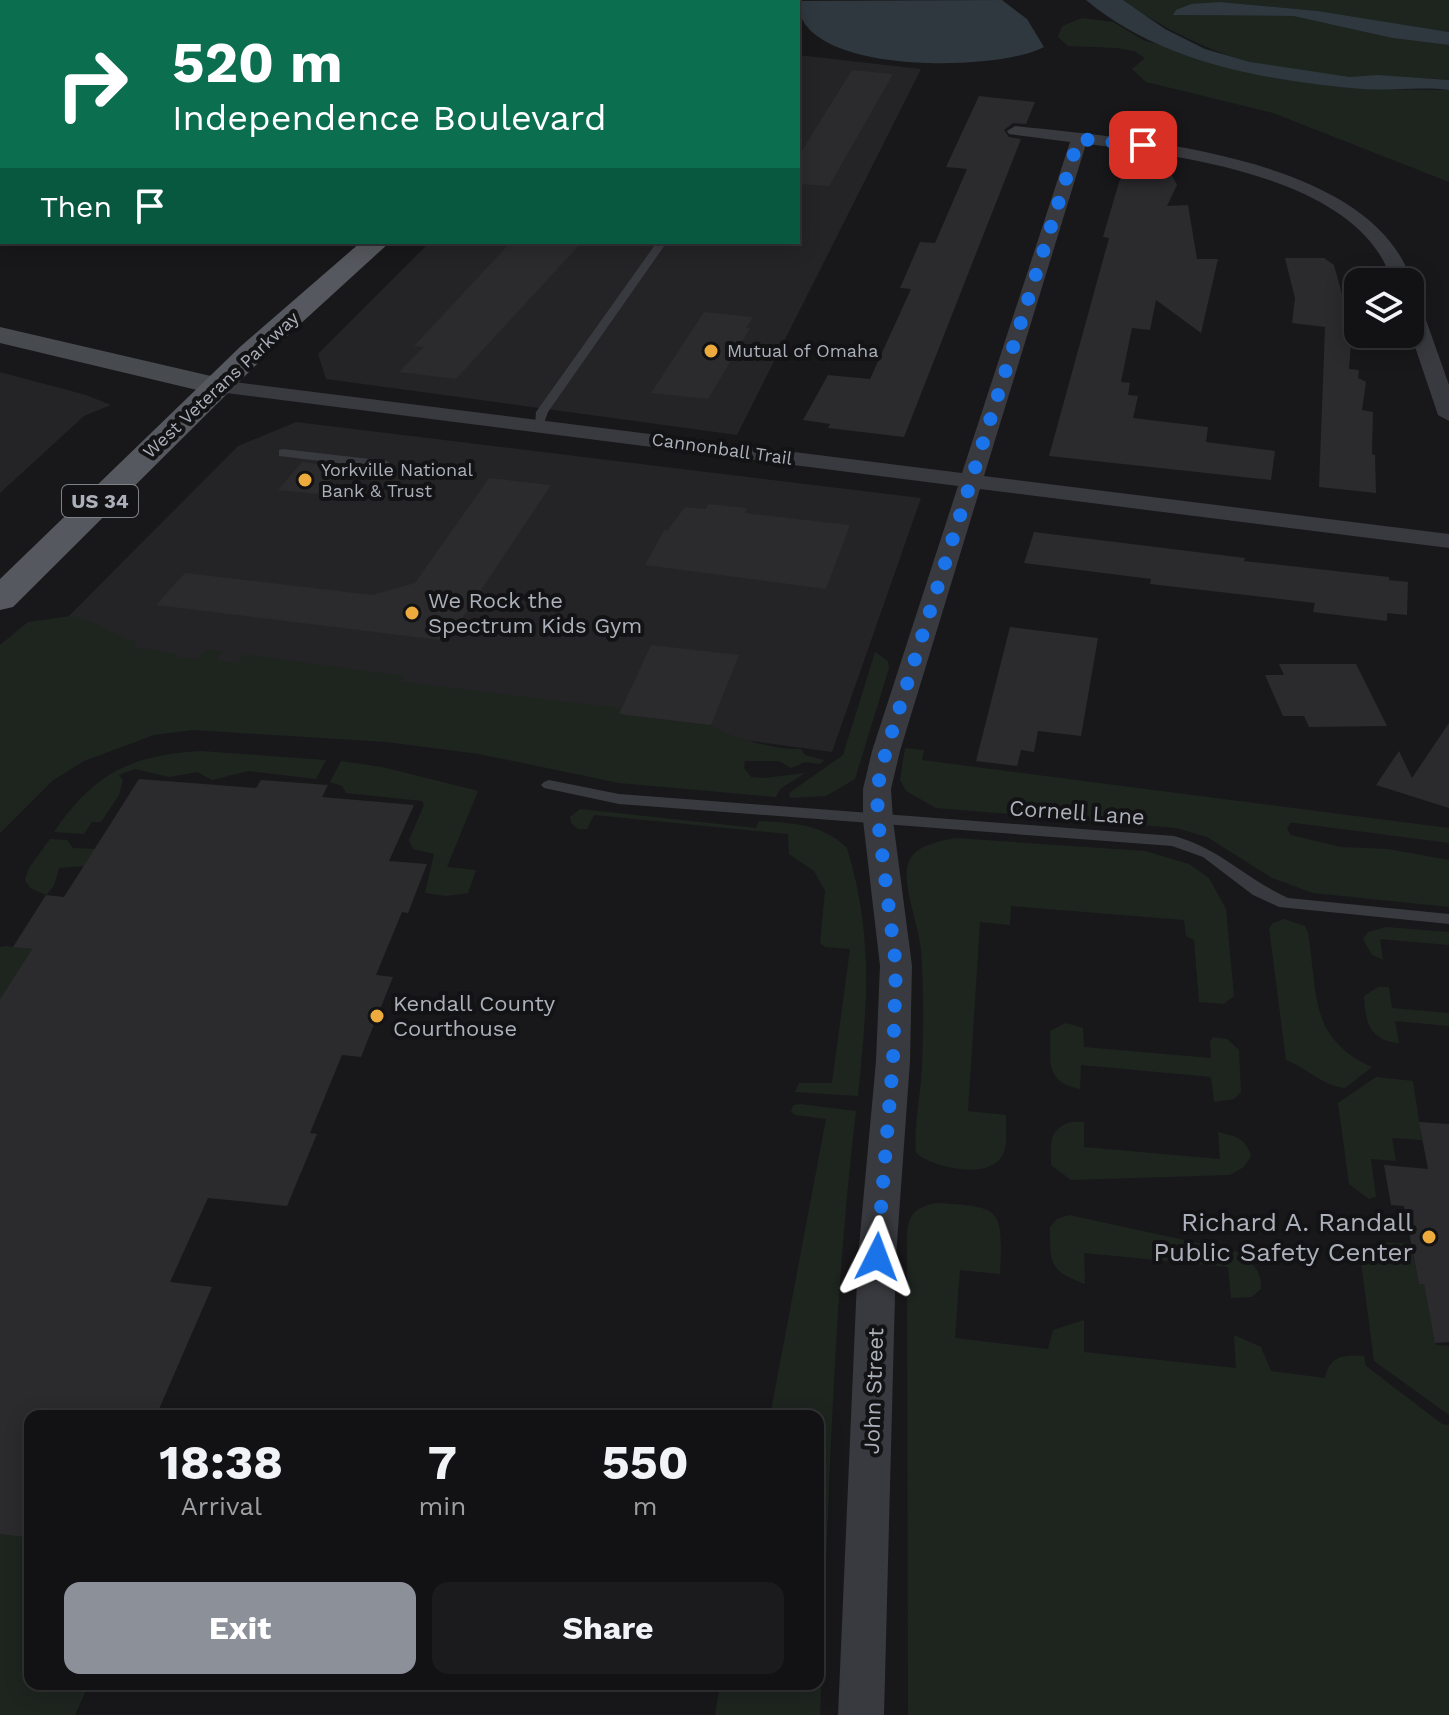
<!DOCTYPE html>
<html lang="en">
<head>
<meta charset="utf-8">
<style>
  :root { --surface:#121214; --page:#1b1b1d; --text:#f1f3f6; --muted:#9c9ea0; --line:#313234; --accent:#8c9099 }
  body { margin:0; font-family:"Work Sans",sans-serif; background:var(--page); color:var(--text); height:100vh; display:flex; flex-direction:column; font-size:30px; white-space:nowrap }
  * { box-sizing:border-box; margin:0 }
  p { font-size:26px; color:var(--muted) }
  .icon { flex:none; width:44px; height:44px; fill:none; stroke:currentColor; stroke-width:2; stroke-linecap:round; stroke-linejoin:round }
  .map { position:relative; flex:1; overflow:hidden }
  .details { position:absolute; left:24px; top:1410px; width:800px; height:280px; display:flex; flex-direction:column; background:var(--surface); border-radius:16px; box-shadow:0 4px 20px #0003,0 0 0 2px var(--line) }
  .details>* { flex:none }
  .banner { position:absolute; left:0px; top:0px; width:800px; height:244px; box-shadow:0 4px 20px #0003,0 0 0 2px var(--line); background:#0b6e4f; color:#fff; overflow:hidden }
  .buttons { position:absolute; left:1344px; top:268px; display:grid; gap:16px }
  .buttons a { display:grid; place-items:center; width:80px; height:80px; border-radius:16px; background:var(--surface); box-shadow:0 4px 20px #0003,0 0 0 2px var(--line); font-size:40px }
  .pin { position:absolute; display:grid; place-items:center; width:68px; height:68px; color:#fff; margin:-34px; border-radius:16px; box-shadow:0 4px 12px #0006 }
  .me { position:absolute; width:88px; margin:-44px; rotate:3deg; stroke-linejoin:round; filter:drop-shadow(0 0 6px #0008) }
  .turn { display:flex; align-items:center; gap:28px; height:168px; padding:0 40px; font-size:36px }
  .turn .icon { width:104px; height:104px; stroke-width:2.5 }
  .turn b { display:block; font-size:56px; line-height:68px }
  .then { display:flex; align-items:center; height:76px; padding:0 40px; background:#0003; gap:16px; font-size:30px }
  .eta { display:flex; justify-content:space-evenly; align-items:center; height:136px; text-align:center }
  .eta b { font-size:48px; font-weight:700; line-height:56px }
  .button { display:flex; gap:16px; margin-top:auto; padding:16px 40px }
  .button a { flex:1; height:92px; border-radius:16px; background:var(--accent); color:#fff; font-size:32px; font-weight:700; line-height:92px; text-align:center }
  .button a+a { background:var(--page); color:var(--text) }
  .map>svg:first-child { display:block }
</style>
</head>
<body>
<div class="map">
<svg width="1449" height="1715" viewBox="0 0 1449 1715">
  <rect width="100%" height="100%" fill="#18181a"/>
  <!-- built -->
  <path fill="#242427" d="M798,55L921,69L737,435L326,379L318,354L430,242H798Z
    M0,372L86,395L111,405L84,416L0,493Z
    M296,422L921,498L832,752L40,645L238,446Z"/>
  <!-- green -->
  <path fill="#1e251f" d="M1123,0H1449V32L1318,11L1220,2L1174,15L1293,16L1392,38L1449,45V80C1416,77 1384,77 1351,77C1264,75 1193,49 1123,0Z
    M1082,18L1113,22L1143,40L1245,71L1367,89L1449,90V182L1273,113L1146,82L1132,69L1145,58L1134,51L1117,48L1068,46L1058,37L1062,26Z
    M71,616C95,620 110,633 133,641L135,649C155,647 160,653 178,654V657L198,659L207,649L222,651L216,660L237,663L244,654L404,676L401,682L621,708L620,714L711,725C728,738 779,750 801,749L805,755L824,760L820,764L805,762L791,768L779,761H745L744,768L751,777L764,778L805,773L780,789L776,797L619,783L479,754L386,742L193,730L154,735L84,761L52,781L0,833V645L28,622Z
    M875,652L888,661L889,668L855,779L826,796L790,798L789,793L843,755Z
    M905,748L924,750L922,760L1449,828V843L1295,823H1290L1287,829L1291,835L1341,847L1388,849L1449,860V907L1313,893L1272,878L1207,837L1176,828L936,808L906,791L900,780Z
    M201,751L326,760L316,779L248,771L212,780L197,772L169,777L135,769L119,775L123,780L119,795L101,822H92L84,834L54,832C94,773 131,755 201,751Z
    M341,761L382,767L478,791L447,867L476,870L468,893L446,896L425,893L434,854L413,849L409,840L424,805L422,801L346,793L342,786L330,782Z
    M580,809L756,828L759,821C792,823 822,823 847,848C874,937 867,1006 858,1096L795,1092L799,1083H832L850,949L825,947L820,943L825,891L814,871L789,854L788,834L594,815L587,829H578L571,823L570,817Z
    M956,838L1145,851L1189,864L1209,878L1226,909L1234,996L1224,1004L1199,1002L1194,940L1186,936L1184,920L1011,906L1010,925L980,922L968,1111L1006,1115C1006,1127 1008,1143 1003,1154C991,1181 934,1168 916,1153C914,1129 919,1104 921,1080C924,1038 924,993 921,951C920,927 900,882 909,861C916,845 940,841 956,838Z
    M50,839L67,840L73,848L95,849L84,866L59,868L54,886L46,895L30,888L25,880L29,868Z
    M1284,919L1305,926L1308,932C1318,994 1308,1038 1372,1067L1345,1088C1323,1086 1307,1068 1286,1060L1269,928L1273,923Z
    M1386,927L1449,932V945L1380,939L1383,960L1372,955L1363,939L1368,932Z
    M6,946L32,949L0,999V947Z
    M1378,987H1389L1392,1008L1449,1013V1026L1395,1021L1399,1043C1370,1041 1365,1022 1364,996Z
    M1066,1023L1083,1028L1084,1047L1211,1058L1210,1041L1213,1037L1227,1039L1239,1050L1241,1092L1234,1099L1214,1102L1211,1077L1081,1065L1080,1089C1044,1082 1051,1061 1050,1031Z
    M1376,1077L1413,1081L1422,1140L1392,1138L1396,1161L1371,1159L1376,1197L1369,1199L1349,1184L1338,1103Z
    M800,1104L856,1111C832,1311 829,1514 820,1715H715L720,1684H818V1416H770L826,1119L795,1115L791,1112L793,1105Z
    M1071,1122H1084V1147L1220,1159L1218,1132C1235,1136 1246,1138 1251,1156L1244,1167L1230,1175L1071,1180L1051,1165C1051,1144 1048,1129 1071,1122Z
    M936,1203C1002,1207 1003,1207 1000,1274L960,1270L955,1338L1048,1349L1053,1330L1084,1320V1352L1236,1368L1234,1335L1261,1347L1271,1371L1325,1378C1330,1355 1343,1355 1364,1356L1366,1366L1442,1424L1449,1425V1715H908L907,1232C910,1212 916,1208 936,1203Z
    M1069,1215L1235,1251C1251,1262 1262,1269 1261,1289L1252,1297L1231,1298L1228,1267L1084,1253L1085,1284C1049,1271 1050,1263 1050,1227L1057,1219Z
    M1383,1242L1411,1244L1419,1284H1424L1436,1345L1449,1346V1415L1374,1361L1361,1262Z
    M0,1534L30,1538V1684H89L75,1715H0Z"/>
  <!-- water -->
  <path fill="#2e383e" d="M1002,0L1027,19L1044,47C998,72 798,76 798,2L789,1Z
    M1086,0H1123L1165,29L1205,49L1250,62L1350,77L1378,75L1449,80V90C1421,86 1391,91 1363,89C1267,81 1161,63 1086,0Z
    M1220,2L1318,11L1449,32V45L1392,38L1293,16L1173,15L1176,10L1191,4Z"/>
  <!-- building -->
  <path fill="#2b2b2e" d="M852,70L893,74L829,186L798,184V157Z
    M979,96L1035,102L1026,124L1013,123L1004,130L1009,137L1021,139L904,437L828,428L830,424L803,420L828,375L870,379L911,289L900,288L920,242L935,243L967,169L946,167Z
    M1142,154L1162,158L1177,185L1167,206L1188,205L1197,259H1218L1201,333L1156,300L1150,330L1132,328L1121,382L1130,383L1128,395L1138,396L1133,418L1208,427L1206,442L1275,451L1271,480L1049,456L1109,238L1103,237L1119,182L1128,167Z
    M511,242H582L456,379L399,372L424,347L414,346Z
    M1285,258H1324L1334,265L1352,330L1349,369L1359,370L1358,378L1366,382L1362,410L1373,412L1372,454L1375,455L1376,493L1319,487L1325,327L1292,323L1295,298Z
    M704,312L753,317L746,328H750L708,399L651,393Z
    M302,462L341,467L318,494L278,490Z
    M489,478L551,485L447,641L156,605L185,573L372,595L415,583Z
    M708,504L747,508L745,513L850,525L826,589L645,565L665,529L667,531L685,507L706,509Z
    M1034,532L1245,558L1244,561L1389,577V580L1408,582L1407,615L1387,613V621L1313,612L1315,603L1150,584L1151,579L1024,563Z
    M1010,627L1098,638L1081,736L1038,731L1034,752L1021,750L1017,766L976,761Z
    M651,645L739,655L711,725L619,714Z
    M1279,664H1356L1387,726L1309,727L1304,716H1283L1265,675H1284Z
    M1449,723V808L1376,785L1399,751L1412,778Z
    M139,779L256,788L261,780L328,785L322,797L414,805L389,861L427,864L408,913L402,912L376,975L393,977L361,1057L342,1055L310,1133L317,1134L287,1206L208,1198L170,1282L212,1287L156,1416H30V1538L0,1534V999L32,949L13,947L46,895L64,897Z
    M1419,1122L1449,1124V1342L1435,1343L1424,1284H1419L1404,1206L1391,1205L1384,1165L1428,1169Z"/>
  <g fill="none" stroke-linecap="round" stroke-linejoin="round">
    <!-- service -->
    <path fill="#393a3f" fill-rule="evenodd" d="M657,242H667L548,412L543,426H535L536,412Z
      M283,449L387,461L393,465L387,469L279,456V450Z
      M549,780L619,794L1174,836C1221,849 1246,879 1288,898L1449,914V924L1279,907L1253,895L1203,857L1172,846L619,804L544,788L541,785L544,782Z"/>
    <!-- minor -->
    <path fill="#393a3f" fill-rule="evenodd" d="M1015,126C1128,139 1371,153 1412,282H1392C1362,177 1178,155 1086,144L984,476L1449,534V548L980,489L900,751L891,789L893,820L912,966L910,1061L896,1257L884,1715H838L858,1257L876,1061L880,966L863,820V789L872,751L958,486L218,392L207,386L218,380L962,473L1070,142L1009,134L1007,131Z
      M1410,297L1420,303L1449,385V421L1438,415L1410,332Z"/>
    <!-- secondary -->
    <path fill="#474a4f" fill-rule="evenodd" d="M0,327L228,380L233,386L228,392L218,395L0,343Z"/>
    <!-- primary -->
    <path fill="#55585e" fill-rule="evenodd" d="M691,0H713L690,2Z
      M361,242H390L263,358L13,607L0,610V579L241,346Z"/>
  </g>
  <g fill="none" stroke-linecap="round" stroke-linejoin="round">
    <!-- route -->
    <path stroke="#1a73e8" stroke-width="14" stroke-dasharray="0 25.2" d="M877,1257L893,1061L896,966L878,820L877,789L886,751L1076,147L1079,139L1143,145"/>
  </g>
  <!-- markers -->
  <g fill="#edab3e" stroke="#131315" stroke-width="3">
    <circle cx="711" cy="351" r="8"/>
    <circle cx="305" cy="480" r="8"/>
    <circle cx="412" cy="613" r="8"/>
    <circle cx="377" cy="1016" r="8"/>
    <circle cx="1429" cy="1237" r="8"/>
  </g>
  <g text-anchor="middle" stroke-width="8" stroke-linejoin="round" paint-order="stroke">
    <!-- far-poi labels -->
    <g font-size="18" fill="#abb0ba" stroke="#131315" text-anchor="start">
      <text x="727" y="357">Mutual of Omaha</text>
      <text x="321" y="476">Yorkville National<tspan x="321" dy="21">Bank &amp; Trust</tspan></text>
    </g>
    <!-- far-street labels -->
    <g font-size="18" fill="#abb0ba" stroke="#131315">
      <text transform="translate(221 385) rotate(-43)" y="6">West Veterans Parkway</text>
      <text transform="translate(722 449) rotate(8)" y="6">Cannonball Trail</text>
    </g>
    <!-- shield labels -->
    <rect fill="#131315" stroke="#7d8188" stroke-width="2" x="62" y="485" width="76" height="32" rx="6"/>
    <g font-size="20" font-weight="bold" fill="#abb0ba">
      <text x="100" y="508">US 34</text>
    </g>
    <!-- poi labels -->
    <g font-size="22" fill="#abb0ba" stroke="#131315" text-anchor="start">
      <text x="428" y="608">We Rock the<tspan x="428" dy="25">Spectrum Kids Gym</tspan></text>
      <text x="393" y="1011">Kendall County<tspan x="393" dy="25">Courthouse</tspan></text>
    </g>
    <!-- street labels -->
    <g font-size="22" fill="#abb0ba" stroke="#131315">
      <text transform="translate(1077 812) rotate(4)" y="8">Cornell Lane</text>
      <text transform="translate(873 1391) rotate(-88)" y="8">John Street</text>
    </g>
    <!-- near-poi labels -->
    <g font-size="26" fill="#abb0ba" stroke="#131315" text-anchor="end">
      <text x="1413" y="1231">Richard A. Randall<tspan x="1413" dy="30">Public Safety Center</tspan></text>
    </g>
  </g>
</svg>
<div class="buttons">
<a><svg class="icon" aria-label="layers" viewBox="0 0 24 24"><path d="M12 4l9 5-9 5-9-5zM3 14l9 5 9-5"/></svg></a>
</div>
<div class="pin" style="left:1143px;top:145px;background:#d93025"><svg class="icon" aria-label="arrive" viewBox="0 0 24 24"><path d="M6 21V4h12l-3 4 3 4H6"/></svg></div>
<svg class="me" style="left:877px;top:1257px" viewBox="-20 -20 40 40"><path d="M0-17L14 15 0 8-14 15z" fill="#1a73e8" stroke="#fff" stroke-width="4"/></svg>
<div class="banner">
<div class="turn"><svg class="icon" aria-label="right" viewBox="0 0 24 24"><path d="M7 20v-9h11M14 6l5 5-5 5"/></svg><div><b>520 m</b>Independence Boulevard</div></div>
<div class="then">Then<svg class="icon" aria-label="arrive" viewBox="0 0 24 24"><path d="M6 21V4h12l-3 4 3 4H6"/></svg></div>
</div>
<section class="details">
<div class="eta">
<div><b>18:38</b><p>Arrival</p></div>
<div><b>7</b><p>min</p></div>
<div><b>550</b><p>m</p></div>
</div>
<div class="button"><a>Exit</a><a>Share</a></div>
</section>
</div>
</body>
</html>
